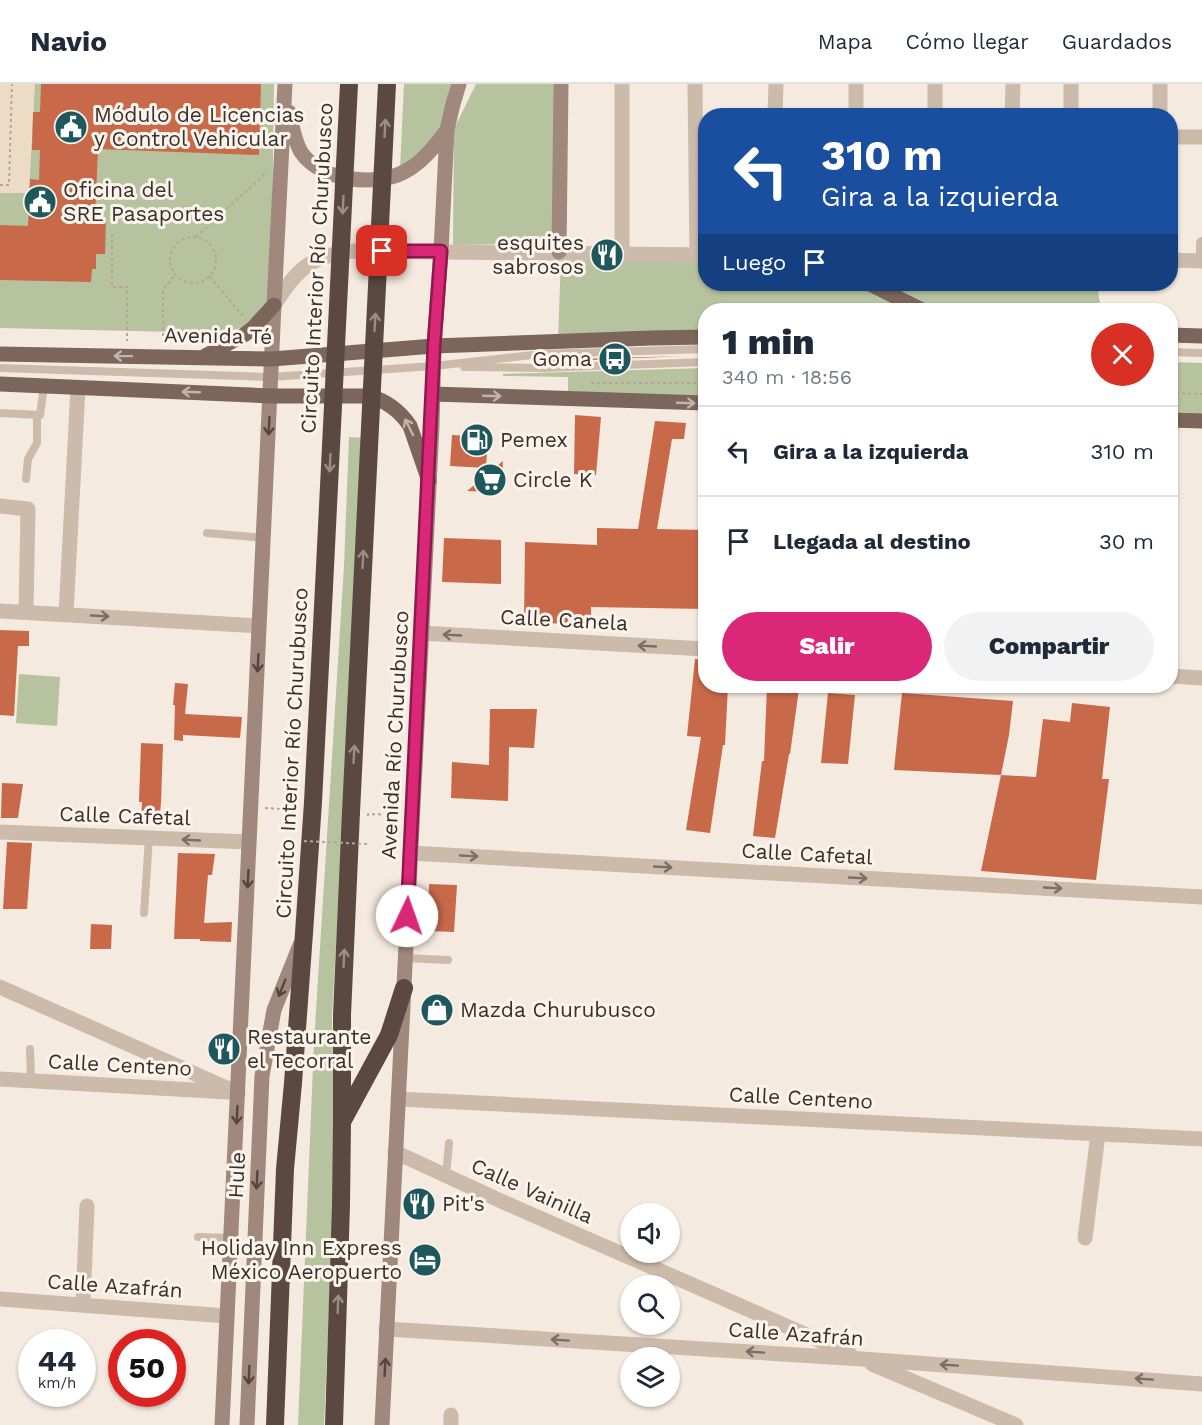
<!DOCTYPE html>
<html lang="es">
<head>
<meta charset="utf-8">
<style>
  :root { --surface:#fff; --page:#f2f2f3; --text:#1f2937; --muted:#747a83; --line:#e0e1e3; --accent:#db2777 }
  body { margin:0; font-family:"Work Sans",sans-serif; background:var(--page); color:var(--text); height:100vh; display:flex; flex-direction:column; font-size:22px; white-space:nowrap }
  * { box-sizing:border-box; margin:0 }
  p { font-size:20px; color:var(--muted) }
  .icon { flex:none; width:33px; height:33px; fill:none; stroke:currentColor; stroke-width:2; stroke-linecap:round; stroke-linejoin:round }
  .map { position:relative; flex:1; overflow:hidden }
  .details { position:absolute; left:698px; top:219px; width:480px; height:390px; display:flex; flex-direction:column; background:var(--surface); border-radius:24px; box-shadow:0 2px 4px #0004 }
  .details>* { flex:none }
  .top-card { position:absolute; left:698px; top:24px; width:480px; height:183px; border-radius:24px; box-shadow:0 2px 4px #0004; background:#1a4fa0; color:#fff; overflow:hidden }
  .buttons { position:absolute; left:620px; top:1119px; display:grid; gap:12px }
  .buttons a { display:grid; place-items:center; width:60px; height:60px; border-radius:50%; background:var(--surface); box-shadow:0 2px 4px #0004; font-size:30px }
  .speed { position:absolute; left:18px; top:1245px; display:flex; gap:12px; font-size:30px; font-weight:700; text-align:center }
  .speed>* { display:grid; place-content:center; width:78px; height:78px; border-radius:50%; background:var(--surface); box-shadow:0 2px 4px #0004; line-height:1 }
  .speed small { font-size:15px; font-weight:400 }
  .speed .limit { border:9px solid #d22; background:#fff; color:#111 }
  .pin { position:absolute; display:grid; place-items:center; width:51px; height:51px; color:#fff; margin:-26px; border-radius:12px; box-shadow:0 3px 9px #0006 }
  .me { position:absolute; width:66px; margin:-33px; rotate:3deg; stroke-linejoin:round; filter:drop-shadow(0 0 4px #0008) }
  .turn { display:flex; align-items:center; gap:21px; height:126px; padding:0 24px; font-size:27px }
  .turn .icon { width:78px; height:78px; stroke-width:2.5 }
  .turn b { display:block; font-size:42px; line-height:51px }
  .then { display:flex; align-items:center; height:57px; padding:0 24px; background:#0003; gap:12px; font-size:22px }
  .round { display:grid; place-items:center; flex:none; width:63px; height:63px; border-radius:32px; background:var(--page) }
  .summary { display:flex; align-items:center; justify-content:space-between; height:102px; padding:0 24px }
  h1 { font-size:36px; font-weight:800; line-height:45px }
  .button { display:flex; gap:12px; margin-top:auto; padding:12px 24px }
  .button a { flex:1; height:69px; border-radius:36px; background:var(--accent); color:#fff; font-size:24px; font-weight:800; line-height:69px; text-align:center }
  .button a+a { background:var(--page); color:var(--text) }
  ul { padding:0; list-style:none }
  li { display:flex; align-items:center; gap:18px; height:90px; padding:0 24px; border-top:2px solid var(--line) }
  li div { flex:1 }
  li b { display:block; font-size:22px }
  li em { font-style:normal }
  header { display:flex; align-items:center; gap:36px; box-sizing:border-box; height:84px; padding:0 30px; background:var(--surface); border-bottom:2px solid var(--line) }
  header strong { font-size:28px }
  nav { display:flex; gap:33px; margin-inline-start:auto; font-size:21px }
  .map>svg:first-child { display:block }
</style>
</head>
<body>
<header>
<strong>Navio</strong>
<nav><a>Mapa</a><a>Cómo llegar</a><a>Guardados</a></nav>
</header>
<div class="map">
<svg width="1202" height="1341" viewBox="0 0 1202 1341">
  <rect width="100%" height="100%" fill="#f4eadf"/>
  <!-- green -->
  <path fill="#b7c39f" d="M0,0H274L273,71L272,199L266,222L244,243L222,249L0,244Z
    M404,0H451L443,60L400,86Z
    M476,0H560L561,159L453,161L454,45Z
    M561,174L705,176V200H858L913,226H705V250L558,257Z
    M882,200H1097L1101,226H934Z
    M1170,278L1202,279V333L1170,332Z
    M705,284V315L568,309V293L503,292V290Z
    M349,353L365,354L332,932L334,1032L333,1131L324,1341H298L314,959L344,482Z
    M19,590L60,593L57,642L16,639Z"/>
  <!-- plaza -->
  <path fill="#ecdcc6" d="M0,0H35L29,109H0Z"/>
  <!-- building -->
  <path fill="#c86949" d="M41,0H261L259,71L98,65L95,136L106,137L105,170H96V185H92L91,198L0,196V141L28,142L30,95L39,96L40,66H32L33,28H40Z
    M684,272L544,278V276Z
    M575,331L601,333L596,391L574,390Z
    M655,337L686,339L684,355H672L657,445L705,446V525L591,523V541L524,538L525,458L597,461V444L638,445Z
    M452,351L488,353L486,384L450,382Z
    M503,377L501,408L467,407Z
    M444,454L501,456V500L442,498Z
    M0,546L29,547V562H18L14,632L0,631Z
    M695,575L705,576V602H728L725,661H723L710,749L686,746L701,653L687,652Z
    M175,599L188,600L185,630L242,633L240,654L183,651V657L174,656L175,621H173Z
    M767,602H786V603L799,605L790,670H789L775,754L753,752L762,677H764Z
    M828,609L855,611L848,680L821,679Z
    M902,609L1013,617L1009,651L1001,691L894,686Z
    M1072,619L1110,623L1102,695H1109L1096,796L981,787L1001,691L1036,693L1043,635L1070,638Z
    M490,625H537L534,664L509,663L508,717L451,714L452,678L489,681Z
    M141,659L163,660L161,719L159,739L141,738L142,718H139Z
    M2,699L23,700L18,734H1Z
    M7,758L32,759L27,825H3Z
    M178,769L215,770L212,791H208L204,839L232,838L231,858L200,857V855H174Z
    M429,800L457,801L454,848L428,847Z
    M91,840L112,841L111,865H90Z"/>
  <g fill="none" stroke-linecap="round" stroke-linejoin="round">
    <!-- path -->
    <path stroke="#b8a495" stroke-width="2" stroke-dasharray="3 3" stroke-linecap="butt" d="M0,101H9L12,0
      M112,150V203H127V257
      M170 176a23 23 0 1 1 46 0a23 23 0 1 1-46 0Z
      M196,153L265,90
      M210,193L243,232
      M163,258V206L175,191
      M591,299H705
      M1170,309L1202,310
      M265,724L298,726
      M368,732V730L397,731"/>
    <!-- service -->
    <path stroke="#ccbaab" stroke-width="8" d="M1170,268L1202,269
      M464,283L542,284L705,278
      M0,284L271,293L434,282L541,270L705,265
      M0,329L40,331L44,302
      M26,395L28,375L37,359V331
      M207,449L264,454
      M144,829L149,754
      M405,874L448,876
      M30,965L31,997
      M446,1091L449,1059
      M198,1153L231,1154"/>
    <!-- pedestrian -->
    <path stroke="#ccbaab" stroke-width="12" d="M1202,177V159"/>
    <!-- minor -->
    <path stroke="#ccbaab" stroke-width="15" d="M622,0V170
      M695,0L697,171
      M935,0V32
      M775,32L776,0
      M856,32V0
      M1012,32L1013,0
      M1071,32V0
      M1160,32V0
      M1170,53H1202
      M0,422L28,425L26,528
      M0,527L259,542
      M66,530L78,304
      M421,549L705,565
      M1170,592L1202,594
      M0,748L249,758
      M410,769L1202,813
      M0,903L238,1009
      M0,995L228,1008
      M398,1015L1202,1055
      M395,1068L501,1117L850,1270
      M1085,1154L1098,1050
      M0,1215L227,1232
      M83,1220L87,1122
      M386,1245L862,1275L1202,1300
      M872,1280L1016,1341
      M451,1341V1331"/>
    <!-- tertiary -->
    <path stroke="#ccbaab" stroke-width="15" d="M1170,176L1202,177
      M274,221C298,185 309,172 353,167L705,171"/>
    <!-- secondary -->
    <path stroke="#a0897c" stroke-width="15" d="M289,28C292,41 294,56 301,68C320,97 375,103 404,88C422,79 435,62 447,46
      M559,168L561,0
      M222,1341L274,221L285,0
      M247,1341L262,992L274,926L300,861
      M382,1341L432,342L434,262L441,167L447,46L453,20L459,0"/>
    <!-- primary -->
    <path stroke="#7c665b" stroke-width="15" d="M870,200L922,226
      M1170,251L1202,252
      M0,270L272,275L434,262L651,254L705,253
      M205,272L244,251L253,244L274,221
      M0,300L271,312H369C387,317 400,327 410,342L429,397
      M433,310L705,319
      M1170,336L1202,337"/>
    <!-- motorway -->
    <path stroke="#5b4941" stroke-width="18" d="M343,1036L389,951L404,904
      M275,1341L285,1085L293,999L304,849L313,718L324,503
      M334,1341L341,1121L342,1038V931L351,728"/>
    <!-- path-bridge -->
    <path stroke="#b8a495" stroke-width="2" stroke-dasharray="3 3" stroke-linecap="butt" d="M304,757L367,760"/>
    <!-- motorway-bridge -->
    <path stroke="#5b4941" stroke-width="18" d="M324,503L349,0
      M351,728L387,0"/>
  </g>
  <!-- one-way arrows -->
  <defs><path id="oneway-shaft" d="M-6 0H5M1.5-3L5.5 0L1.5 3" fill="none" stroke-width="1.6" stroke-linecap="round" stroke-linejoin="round" transform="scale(1.5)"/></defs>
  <g stroke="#9b8d85">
    <use href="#oneway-shaft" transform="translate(385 44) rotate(-87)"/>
    <use href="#oneway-shaft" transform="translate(343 121) rotate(93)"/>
    <use href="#oneway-shaft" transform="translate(375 238) rotate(-87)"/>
    <use href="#oneway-shaft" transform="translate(330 379) rotate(93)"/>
    <use href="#oneway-shaft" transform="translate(363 475) rotate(-87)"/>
    <use href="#oneway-shaft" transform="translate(354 670) rotate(-87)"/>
    <use href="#oneway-shaft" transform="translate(344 874) rotate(-87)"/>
    <use href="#oneway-shaft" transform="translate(338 1220) rotate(-88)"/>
  </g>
  <g stroke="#c2b4ab">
    <use href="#oneway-shaft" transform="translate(123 272) rotate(-179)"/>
    <use href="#oneway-shaft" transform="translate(191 308) rotate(-178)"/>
    <use href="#oneway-shaft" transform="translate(492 312) rotate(2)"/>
    <use href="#oneway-shaft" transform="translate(686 319) rotate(2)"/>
    <use href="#oneway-shaft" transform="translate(409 343) rotate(-117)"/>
  </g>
  <g stroke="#54463e">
    <use href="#oneway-shaft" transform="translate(269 342) rotate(93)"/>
    <use href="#oneway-shaft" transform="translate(258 579) rotate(93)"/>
    <use href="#oneway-shaft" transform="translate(248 795) rotate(93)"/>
    <use href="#oneway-shaft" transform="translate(282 904) rotate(112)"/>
    <use href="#oneway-shaft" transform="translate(237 1031) rotate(93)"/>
    <use href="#oneway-shaft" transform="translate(257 1096) rotate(93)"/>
    <use href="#oneway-shaft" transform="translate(385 1283) rotate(-87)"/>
    <use href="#oneway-shaft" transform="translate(249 1291) rotate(93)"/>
  </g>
  <g stroke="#7c6e64">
    <use href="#oneway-shaft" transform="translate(100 532) rotate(3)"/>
    <use href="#oneway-shaft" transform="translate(452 551) rotate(-177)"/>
    <use href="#oneway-shaft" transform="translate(647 562) rotate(-177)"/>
    <use href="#oneway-shaft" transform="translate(191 756) rotate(-177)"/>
    <use href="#oneway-shaft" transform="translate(469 772) rotate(3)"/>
    <use href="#oneway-shaft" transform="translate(663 783) rotate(3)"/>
    <use href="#oneway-shaft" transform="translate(858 794) rotate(3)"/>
    <use href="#oneway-shaft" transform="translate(1053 804) rotate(3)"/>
    <use href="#oneway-shaft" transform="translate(560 1256) rotate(-176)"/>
    <use href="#oneway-shaft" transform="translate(755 1268) rotate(-176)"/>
    <use href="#oneway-shaft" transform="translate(949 1281) rotate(-176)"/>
    <use href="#oneway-shaft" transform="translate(1144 1295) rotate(-176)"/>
  </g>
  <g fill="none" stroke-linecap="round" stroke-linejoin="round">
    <!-- route casing -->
    <g stroke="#8e194d" stroke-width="15">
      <path id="route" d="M382,167H441L434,262L407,832"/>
    </g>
    <!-- route -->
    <use href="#route" stroke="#db2777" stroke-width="10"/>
  </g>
  <!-- icons -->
  <defs>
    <g id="civic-disc" transform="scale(1.725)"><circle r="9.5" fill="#1e585d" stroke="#fbf4ec"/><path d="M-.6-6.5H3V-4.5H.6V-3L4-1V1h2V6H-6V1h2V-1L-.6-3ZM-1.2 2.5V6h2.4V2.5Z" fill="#fff"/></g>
    <g id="restaurant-disc" transform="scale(1.725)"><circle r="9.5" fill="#1e585d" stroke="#fbf4ec"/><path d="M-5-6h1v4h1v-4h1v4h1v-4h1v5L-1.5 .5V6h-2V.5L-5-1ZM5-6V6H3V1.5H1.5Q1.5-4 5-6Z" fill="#fff"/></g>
    <g id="bus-disc" transform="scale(1.725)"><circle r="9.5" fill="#1e585d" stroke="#fbf4ec"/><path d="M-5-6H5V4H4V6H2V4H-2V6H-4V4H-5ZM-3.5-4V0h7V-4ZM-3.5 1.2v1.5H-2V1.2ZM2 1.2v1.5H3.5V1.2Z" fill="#fff"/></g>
    <g id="fuel-disc" transform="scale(1.725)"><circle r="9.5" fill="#1e585d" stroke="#fbf4ec"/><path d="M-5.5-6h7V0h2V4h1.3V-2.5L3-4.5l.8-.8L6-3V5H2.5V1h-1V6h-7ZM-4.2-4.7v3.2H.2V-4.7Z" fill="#fff"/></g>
    <g id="supermarket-disc" transform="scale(1.725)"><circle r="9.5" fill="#1e585d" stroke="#fbf4ec"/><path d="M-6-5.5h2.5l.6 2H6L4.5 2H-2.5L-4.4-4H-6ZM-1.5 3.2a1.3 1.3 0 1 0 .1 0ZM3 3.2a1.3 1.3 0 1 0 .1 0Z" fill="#fff"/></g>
    <g id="shop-disc" transform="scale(1.725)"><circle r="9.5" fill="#1e585d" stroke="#fbf4ec"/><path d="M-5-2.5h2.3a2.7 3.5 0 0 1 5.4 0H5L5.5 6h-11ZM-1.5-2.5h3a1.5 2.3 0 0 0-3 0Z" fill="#fff"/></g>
    <g id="hotel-disc" transform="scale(1.725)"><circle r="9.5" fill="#1e585d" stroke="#fbf4ec"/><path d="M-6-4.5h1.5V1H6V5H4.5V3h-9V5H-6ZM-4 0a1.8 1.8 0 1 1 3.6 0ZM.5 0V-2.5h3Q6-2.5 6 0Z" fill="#fff"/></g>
  </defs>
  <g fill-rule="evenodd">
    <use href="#civic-disc" x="71" y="43"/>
    <use href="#civic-disc" x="40" y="118"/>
    <use href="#restaurant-disc" x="607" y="171"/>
    <use href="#bus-disc" x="615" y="275"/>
    <use href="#fuel-disc" x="477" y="356"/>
    <use href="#supermarket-disc" x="490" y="396"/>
    <use href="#shop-disc" x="437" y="926"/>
    <use href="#restaurant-disc" x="224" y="965"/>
    <use href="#restaurant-disc" x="419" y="1120"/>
    <use href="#hotel-disc" x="425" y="1176"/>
  </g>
  <g text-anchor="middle" stroke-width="6" stroke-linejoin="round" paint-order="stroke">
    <!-- poi labels -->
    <g font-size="21" fill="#3a2f2a" stroke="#fbf4ec" text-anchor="start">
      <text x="94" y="38">Módulo de Licencias<tspan x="94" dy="24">y Control Vehicular</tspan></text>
      <text x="63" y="113">Oficina del<tspan x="63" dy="24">SRE Pasaportes</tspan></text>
      <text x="584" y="166" text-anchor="end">esquites<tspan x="584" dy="24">sabrosos</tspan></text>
      <text x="592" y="282" text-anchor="end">Goma</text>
      <text x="500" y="363">Pemex</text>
      <text x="513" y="403">Circle K</text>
      <text x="460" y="933">Mazda Churubusco</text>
      <text x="247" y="960">Restaurante<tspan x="247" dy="24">el Tecorral</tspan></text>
      <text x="442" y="1127">Pit's</text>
      <text x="402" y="1171" text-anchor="end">Holiday Inn Express<tspan x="402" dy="24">México Aeropuerto</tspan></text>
    </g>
    <!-- street labels -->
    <g font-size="21" fill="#3a2f2a" stroke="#fbf4ec">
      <text transform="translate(317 184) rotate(-87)" y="7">Circuito Interior Río Churubusco</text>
      <text transform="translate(218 252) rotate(1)" y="7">Avenida Té</text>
      <text transform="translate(564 536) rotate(3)" y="7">Calle Canela</text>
      <text transform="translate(395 651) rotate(-87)" y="7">Avenida Río Churubusco</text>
      <text transform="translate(292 669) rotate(-87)" y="7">Circuito Interior Río Churubusco</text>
      <text transform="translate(125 732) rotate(2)" y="7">Calle Cafetal</text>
      <text transform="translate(807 770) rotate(3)" y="7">Calle Cafetal</text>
      <text transform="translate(120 981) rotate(3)" y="7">Calle Centeno</text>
      <text transform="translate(801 1014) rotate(3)" y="7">Calle Centeno</text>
      <text transform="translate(237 1091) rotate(-87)" y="7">Hule</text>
      <text transform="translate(532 1107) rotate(24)" y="7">Calle Vainilla</text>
      <text transform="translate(115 1202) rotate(4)" y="7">Calle Azafrán</text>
      <text transform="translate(796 1250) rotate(4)" y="7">Calle Azafrán</text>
    </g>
  </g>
</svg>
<div class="buttons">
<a><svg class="icon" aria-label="sound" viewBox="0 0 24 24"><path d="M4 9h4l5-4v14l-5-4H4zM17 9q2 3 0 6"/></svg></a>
<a><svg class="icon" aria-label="search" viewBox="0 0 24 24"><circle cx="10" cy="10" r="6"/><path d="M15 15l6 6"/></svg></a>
<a><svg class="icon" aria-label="layers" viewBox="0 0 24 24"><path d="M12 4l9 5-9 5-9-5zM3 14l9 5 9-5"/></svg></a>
</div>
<div class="speed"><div>44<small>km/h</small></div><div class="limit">50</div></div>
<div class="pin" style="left:382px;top:167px;background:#d93025"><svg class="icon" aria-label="arrive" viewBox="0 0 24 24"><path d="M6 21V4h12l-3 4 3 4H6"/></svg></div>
<svg class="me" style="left:407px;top:832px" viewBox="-20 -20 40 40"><circle r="19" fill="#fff"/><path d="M0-13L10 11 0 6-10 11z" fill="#db2777"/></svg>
<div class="top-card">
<div class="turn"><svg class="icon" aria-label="left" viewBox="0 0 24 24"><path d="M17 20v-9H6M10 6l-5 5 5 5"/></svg><div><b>310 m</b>Gira a la izquierda</div></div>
<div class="then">Luego<svg class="icon" aria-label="arrive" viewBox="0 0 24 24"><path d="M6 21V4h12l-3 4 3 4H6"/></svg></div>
</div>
<section class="details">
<div class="summary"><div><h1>1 min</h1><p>340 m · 18:56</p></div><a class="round" style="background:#d93025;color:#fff"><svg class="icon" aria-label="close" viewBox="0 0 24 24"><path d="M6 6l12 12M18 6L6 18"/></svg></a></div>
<ul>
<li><svg class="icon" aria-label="left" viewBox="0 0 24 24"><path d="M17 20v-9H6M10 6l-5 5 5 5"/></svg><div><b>Gira a la izquierda</b></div><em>310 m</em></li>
<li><svg class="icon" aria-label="arrive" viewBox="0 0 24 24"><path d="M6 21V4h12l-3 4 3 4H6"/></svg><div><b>Llegada al destino</b></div><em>30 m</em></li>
</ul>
<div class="button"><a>Salir</a><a>Compartir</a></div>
</section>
</div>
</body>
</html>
